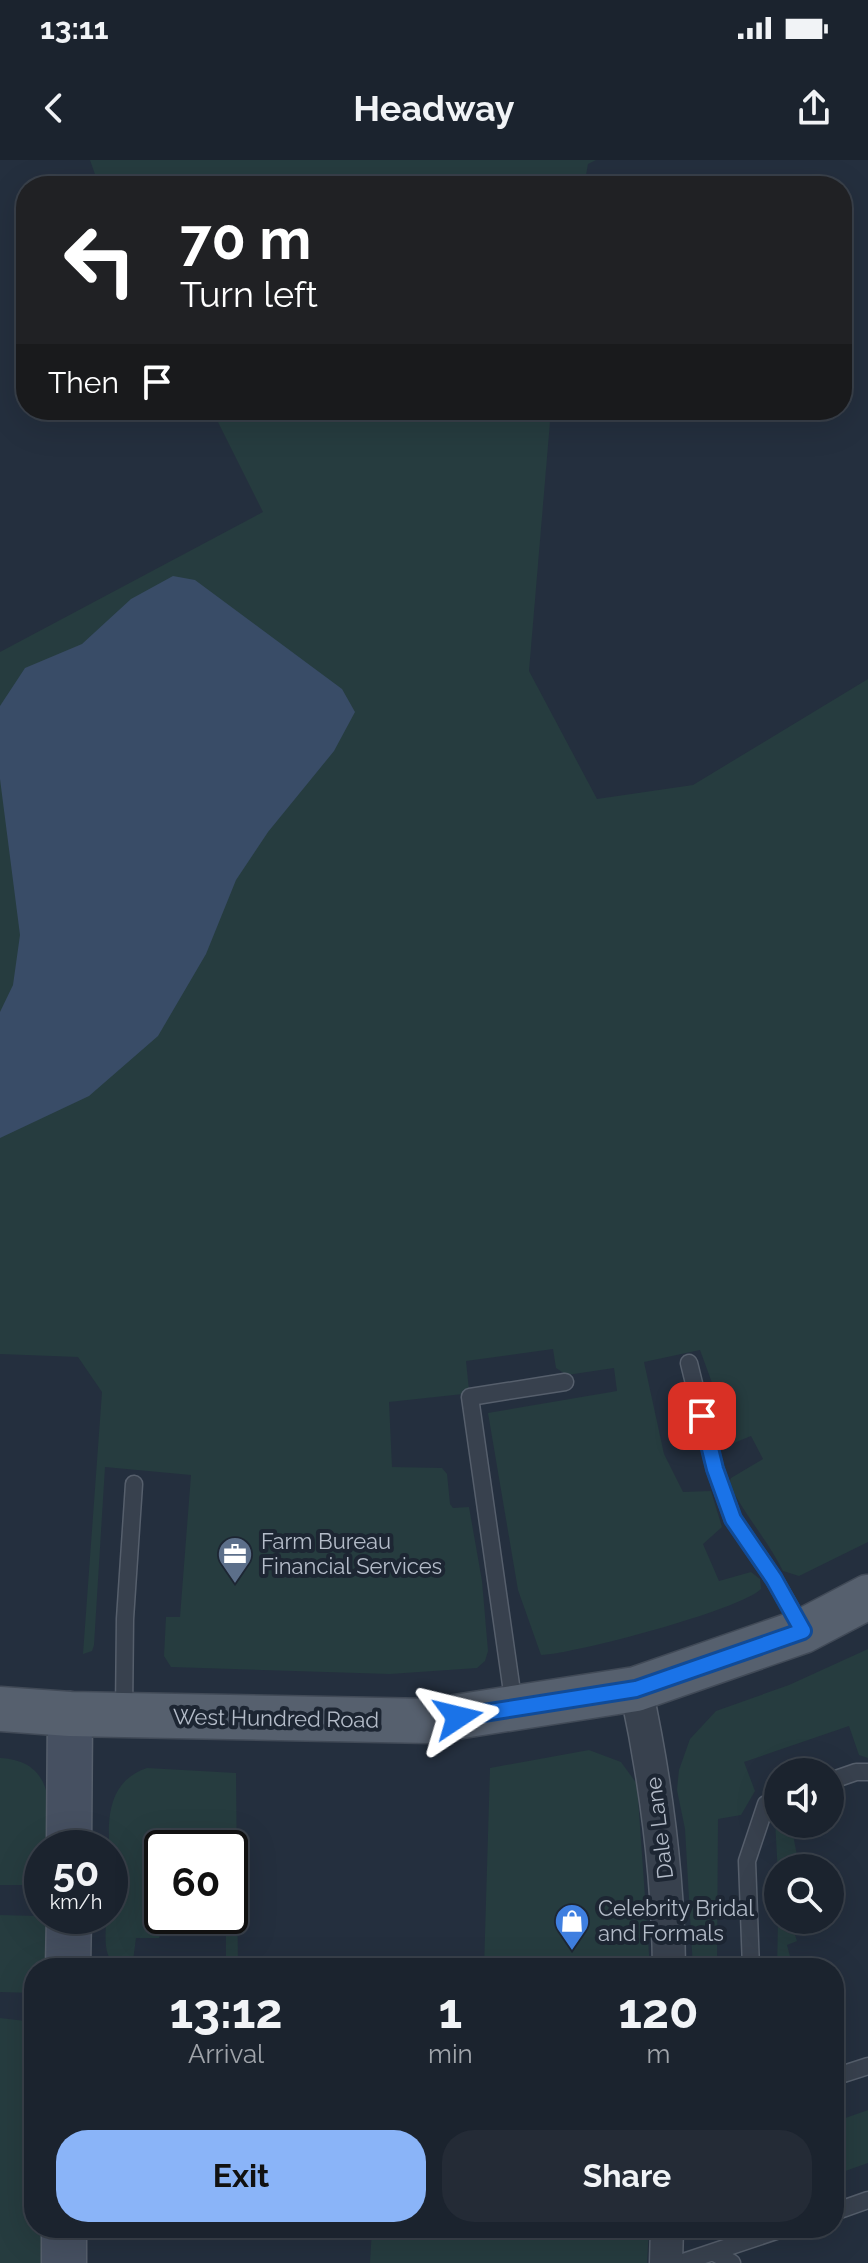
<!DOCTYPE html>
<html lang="en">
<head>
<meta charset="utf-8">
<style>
  :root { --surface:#1b232e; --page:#242b36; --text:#f1f3f6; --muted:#a0a4aa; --line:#39404a; --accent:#8ab4f8 }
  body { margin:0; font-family:Raleway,sans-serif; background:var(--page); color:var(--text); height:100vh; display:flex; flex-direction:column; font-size:30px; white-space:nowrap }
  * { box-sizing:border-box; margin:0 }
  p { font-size:26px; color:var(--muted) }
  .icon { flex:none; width:44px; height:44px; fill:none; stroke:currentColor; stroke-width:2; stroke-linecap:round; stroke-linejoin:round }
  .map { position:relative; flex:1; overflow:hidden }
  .panel { position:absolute; left:24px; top:1798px; width:820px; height:280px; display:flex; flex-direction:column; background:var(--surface); border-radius:32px; box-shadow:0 8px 32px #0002,0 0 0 2px var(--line) }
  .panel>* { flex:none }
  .guide { position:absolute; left:16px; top:16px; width:836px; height:244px; border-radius:32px; box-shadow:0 8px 32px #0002,0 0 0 2px var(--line); background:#202124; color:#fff; overflow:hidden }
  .tools { position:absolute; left:764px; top:1598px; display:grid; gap:16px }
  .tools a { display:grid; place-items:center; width:80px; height:80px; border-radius:50%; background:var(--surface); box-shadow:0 8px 32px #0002,0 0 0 2px var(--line); font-size:40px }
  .speed { position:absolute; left:24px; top:1670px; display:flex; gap:16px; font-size:40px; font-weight:700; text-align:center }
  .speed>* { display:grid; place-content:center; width:104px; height:104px; border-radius:50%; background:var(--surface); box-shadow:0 8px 32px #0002,0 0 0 2px var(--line); line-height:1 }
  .speed small { font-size:20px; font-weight:400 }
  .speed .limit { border:4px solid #111; border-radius:12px; background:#fff; color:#111 }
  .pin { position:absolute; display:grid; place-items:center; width:68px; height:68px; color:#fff; margin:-34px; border-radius:16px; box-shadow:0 4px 12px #0006 }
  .me { position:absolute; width:88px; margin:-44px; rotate:80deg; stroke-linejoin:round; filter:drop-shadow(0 0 6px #0008) }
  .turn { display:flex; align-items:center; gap:28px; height:168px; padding:0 32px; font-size:36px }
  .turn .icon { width:104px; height:104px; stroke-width:2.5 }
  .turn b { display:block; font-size:56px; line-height:68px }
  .then { display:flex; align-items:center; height:76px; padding:0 32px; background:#0003; gap:16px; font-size:30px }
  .eta { display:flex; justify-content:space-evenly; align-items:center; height:136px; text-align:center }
  .eta b { font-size:48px; font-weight:700; line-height:56px }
  .primary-button { display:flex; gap:16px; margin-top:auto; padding:16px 32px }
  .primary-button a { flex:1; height:92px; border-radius:32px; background:var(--accent); color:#111; font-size:32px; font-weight:700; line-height:92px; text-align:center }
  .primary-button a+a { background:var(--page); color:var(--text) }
  .status { display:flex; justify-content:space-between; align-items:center; height:56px; padding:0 40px; background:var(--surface); direction:ltr }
  .status svg { height:22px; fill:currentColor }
  header { display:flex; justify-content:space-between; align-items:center; height:104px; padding:0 32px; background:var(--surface); font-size:36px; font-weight:700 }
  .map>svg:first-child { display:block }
</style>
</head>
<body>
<div class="status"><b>13:11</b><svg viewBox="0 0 49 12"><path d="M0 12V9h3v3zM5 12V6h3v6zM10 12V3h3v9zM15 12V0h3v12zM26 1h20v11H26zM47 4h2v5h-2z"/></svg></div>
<header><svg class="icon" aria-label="back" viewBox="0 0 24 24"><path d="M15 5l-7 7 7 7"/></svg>Headway<svg class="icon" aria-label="share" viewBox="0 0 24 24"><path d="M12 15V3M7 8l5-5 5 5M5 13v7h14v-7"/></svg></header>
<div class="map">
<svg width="868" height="2103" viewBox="0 0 868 2103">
  <rect width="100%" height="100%" fill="#242f3e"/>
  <!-- green -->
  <path fill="#263c3f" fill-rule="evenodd" d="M90,0H596L588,4L584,26H99Z
    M212,250H551L529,511L597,639L693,625L868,519V1382L799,1416L783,1411C766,1378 746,1357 729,1324L731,1318L763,1299L751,1276L734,1283L700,1190L644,1202L664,1294L683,1332L711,1331L722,1367L703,1384L719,1421L751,1412L760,1419L761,1429C740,1450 574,1494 541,1495L518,1430L488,1253L617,1231L614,1208L567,1215L556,1208L553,1189L466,1201L469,1230L463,1234L389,1242L392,1307L442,1308L447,1314L450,1344L453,1348L469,1347L482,1421L488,1491L485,1501L477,1508L390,1514L171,1507L164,1496L166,1457H180L191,1315L105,1307L94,1485L92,1491L83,1494L102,1232L78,1197L0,1194V492L263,352Z
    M868,1489V1598L859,1595L849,1566L744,1602L755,1631L741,1655L718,1659L717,1808H693L685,1669L677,1630L679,1610L690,1579L716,1551L789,1525Z
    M589,1590L621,1602L637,1624L650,1808H484L490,1608Z
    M0,1598C55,1601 49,1646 52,1688H42V1722L36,1725H0Z
    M147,1608L236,1613L238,1808H226V1764L165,1763L159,1778H136L132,1808C100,1808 106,1781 106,1756H110C110,1735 112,1714 110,1693C107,1662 107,1621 147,1608ZM162,1688H230V1756H162Z
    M778,1656V1664H791L799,1706L778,1708V1715L775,1660Z
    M0,1755L38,1756L49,1767L48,1808H34V1833L0,1832Z
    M790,1760L797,1781L787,1785L793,1808H777L778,1761Z
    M0,1858L34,1862V2068H42L41,2103H0Z
    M868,1950V2003L834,2015V1962Z
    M372,2068H649L647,2103H370Z"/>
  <!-- water -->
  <path fill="#394c67" d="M173,416L195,420L342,529L355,552L334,591L268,672L236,720L206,794L158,876L89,936L0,978V852L13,825L20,775L0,619V546L25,508L82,484L131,439Z"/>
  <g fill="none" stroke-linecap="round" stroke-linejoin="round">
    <!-- lane casing -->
    <g stroke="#565f6c" stroke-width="19">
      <path id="lane" d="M689,1203L715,1309L733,1359L774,1419L803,1470
        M514,1546L470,1237L565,1222
        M124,1553L125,1459L134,1324
        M830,1621L856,1612H868
        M751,1808L747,1701L766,1644L778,1640
        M834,1917L868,1906
        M834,2052L868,2040
        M713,2092L732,2103
        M680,2103L785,2068"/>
    </g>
    <!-- street casing -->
    <g stroke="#565f6c" stroke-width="35">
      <path id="street" d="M636,1529C656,1622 668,1713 669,1808
        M666,2103L667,2068"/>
    </g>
    <!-- secondary casing -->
    <g stroke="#565f6c" stroke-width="47">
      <path id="secondary" d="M69,1688L70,1554
        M68,1808L69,1756
        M64,2103V2068"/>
    </g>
    <!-- primary casing -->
    <g stroke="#414a57" stroke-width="47">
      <path id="primary" d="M0,1549L70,1554L430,1561L636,1529L803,1471L868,1437"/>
    </g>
    <!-- lane -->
    <use href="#lane" stroke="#38414e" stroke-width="16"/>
    <!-- street -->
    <use href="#street" stroke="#38414e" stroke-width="32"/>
    <!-- secondary -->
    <use href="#secondary" stroke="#465061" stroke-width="44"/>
    <!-- primary -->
    <use href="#primary" stroke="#56606e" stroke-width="44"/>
  </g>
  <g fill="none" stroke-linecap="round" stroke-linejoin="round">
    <!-- route casing -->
    <g stroke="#114b97" stroke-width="20">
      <path id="route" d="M458,1557L636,1529L803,1471L774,1419L733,1359L715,1309L702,1256"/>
    </g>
    <!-- route -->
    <use href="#route" stroke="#1a73e8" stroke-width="14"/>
  </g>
  <!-- icons -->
  <defs>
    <g id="office-pin" transform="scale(1.8)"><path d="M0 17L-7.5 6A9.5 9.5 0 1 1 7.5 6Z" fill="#5c6f8a" stroke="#1d2633"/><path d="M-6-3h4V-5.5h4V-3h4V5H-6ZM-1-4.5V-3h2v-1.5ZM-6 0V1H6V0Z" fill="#fff"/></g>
    <g id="shop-pin" transform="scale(1.8)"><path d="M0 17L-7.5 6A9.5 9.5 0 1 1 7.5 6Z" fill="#3f7fe0" stroke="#1d2633"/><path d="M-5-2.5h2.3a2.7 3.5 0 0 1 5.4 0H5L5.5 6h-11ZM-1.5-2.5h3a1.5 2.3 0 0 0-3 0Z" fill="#fff"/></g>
  </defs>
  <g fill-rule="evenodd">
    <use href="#office-pin" x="235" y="1394"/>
    <use href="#shop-pin" x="572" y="1761"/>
  </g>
  <g text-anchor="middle" stroke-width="8" stroke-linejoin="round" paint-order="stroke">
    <!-- poi labels -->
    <g font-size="22" fill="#b4bcc9" stroke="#1d2633" text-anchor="start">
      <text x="261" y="1389">Farm Bureau<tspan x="261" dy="25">Financial Services</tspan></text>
      <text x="598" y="1756">Celebrity Bridal<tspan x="598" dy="25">and Formals</tspan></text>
    </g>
    <!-- street labels -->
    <g font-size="22" fill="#b4bcc9" stroke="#1d2633">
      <text transform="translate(276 1558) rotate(1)" y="8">West Hundred Road</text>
      <text transform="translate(659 1668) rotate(-97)" y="8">Dale Lane</text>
    </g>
  </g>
</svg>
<div class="tools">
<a><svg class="icon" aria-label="sound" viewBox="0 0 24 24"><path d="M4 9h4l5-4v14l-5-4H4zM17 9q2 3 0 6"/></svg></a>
<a><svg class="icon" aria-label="search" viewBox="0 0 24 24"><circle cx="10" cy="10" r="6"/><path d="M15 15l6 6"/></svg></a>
</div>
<div class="speed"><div>50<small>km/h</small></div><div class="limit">60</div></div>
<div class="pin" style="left:702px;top:1256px;background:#d93025"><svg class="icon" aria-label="arrive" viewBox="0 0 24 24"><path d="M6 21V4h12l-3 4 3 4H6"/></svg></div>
<svg class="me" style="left:458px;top:1557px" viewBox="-20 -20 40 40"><path d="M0-17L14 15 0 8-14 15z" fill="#1a73e8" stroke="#fff" stroke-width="4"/></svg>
<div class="guide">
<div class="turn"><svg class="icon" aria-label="left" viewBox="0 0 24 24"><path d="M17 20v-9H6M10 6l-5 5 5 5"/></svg><div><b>70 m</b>Turn left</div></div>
<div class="then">Then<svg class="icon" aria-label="arrive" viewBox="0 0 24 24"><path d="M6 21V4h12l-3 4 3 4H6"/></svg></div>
</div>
<section class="panel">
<div class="eta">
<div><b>13:12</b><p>Arrival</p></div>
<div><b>1</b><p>min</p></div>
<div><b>120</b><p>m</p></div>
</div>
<div class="primary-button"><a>Exit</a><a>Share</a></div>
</section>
</div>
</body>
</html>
